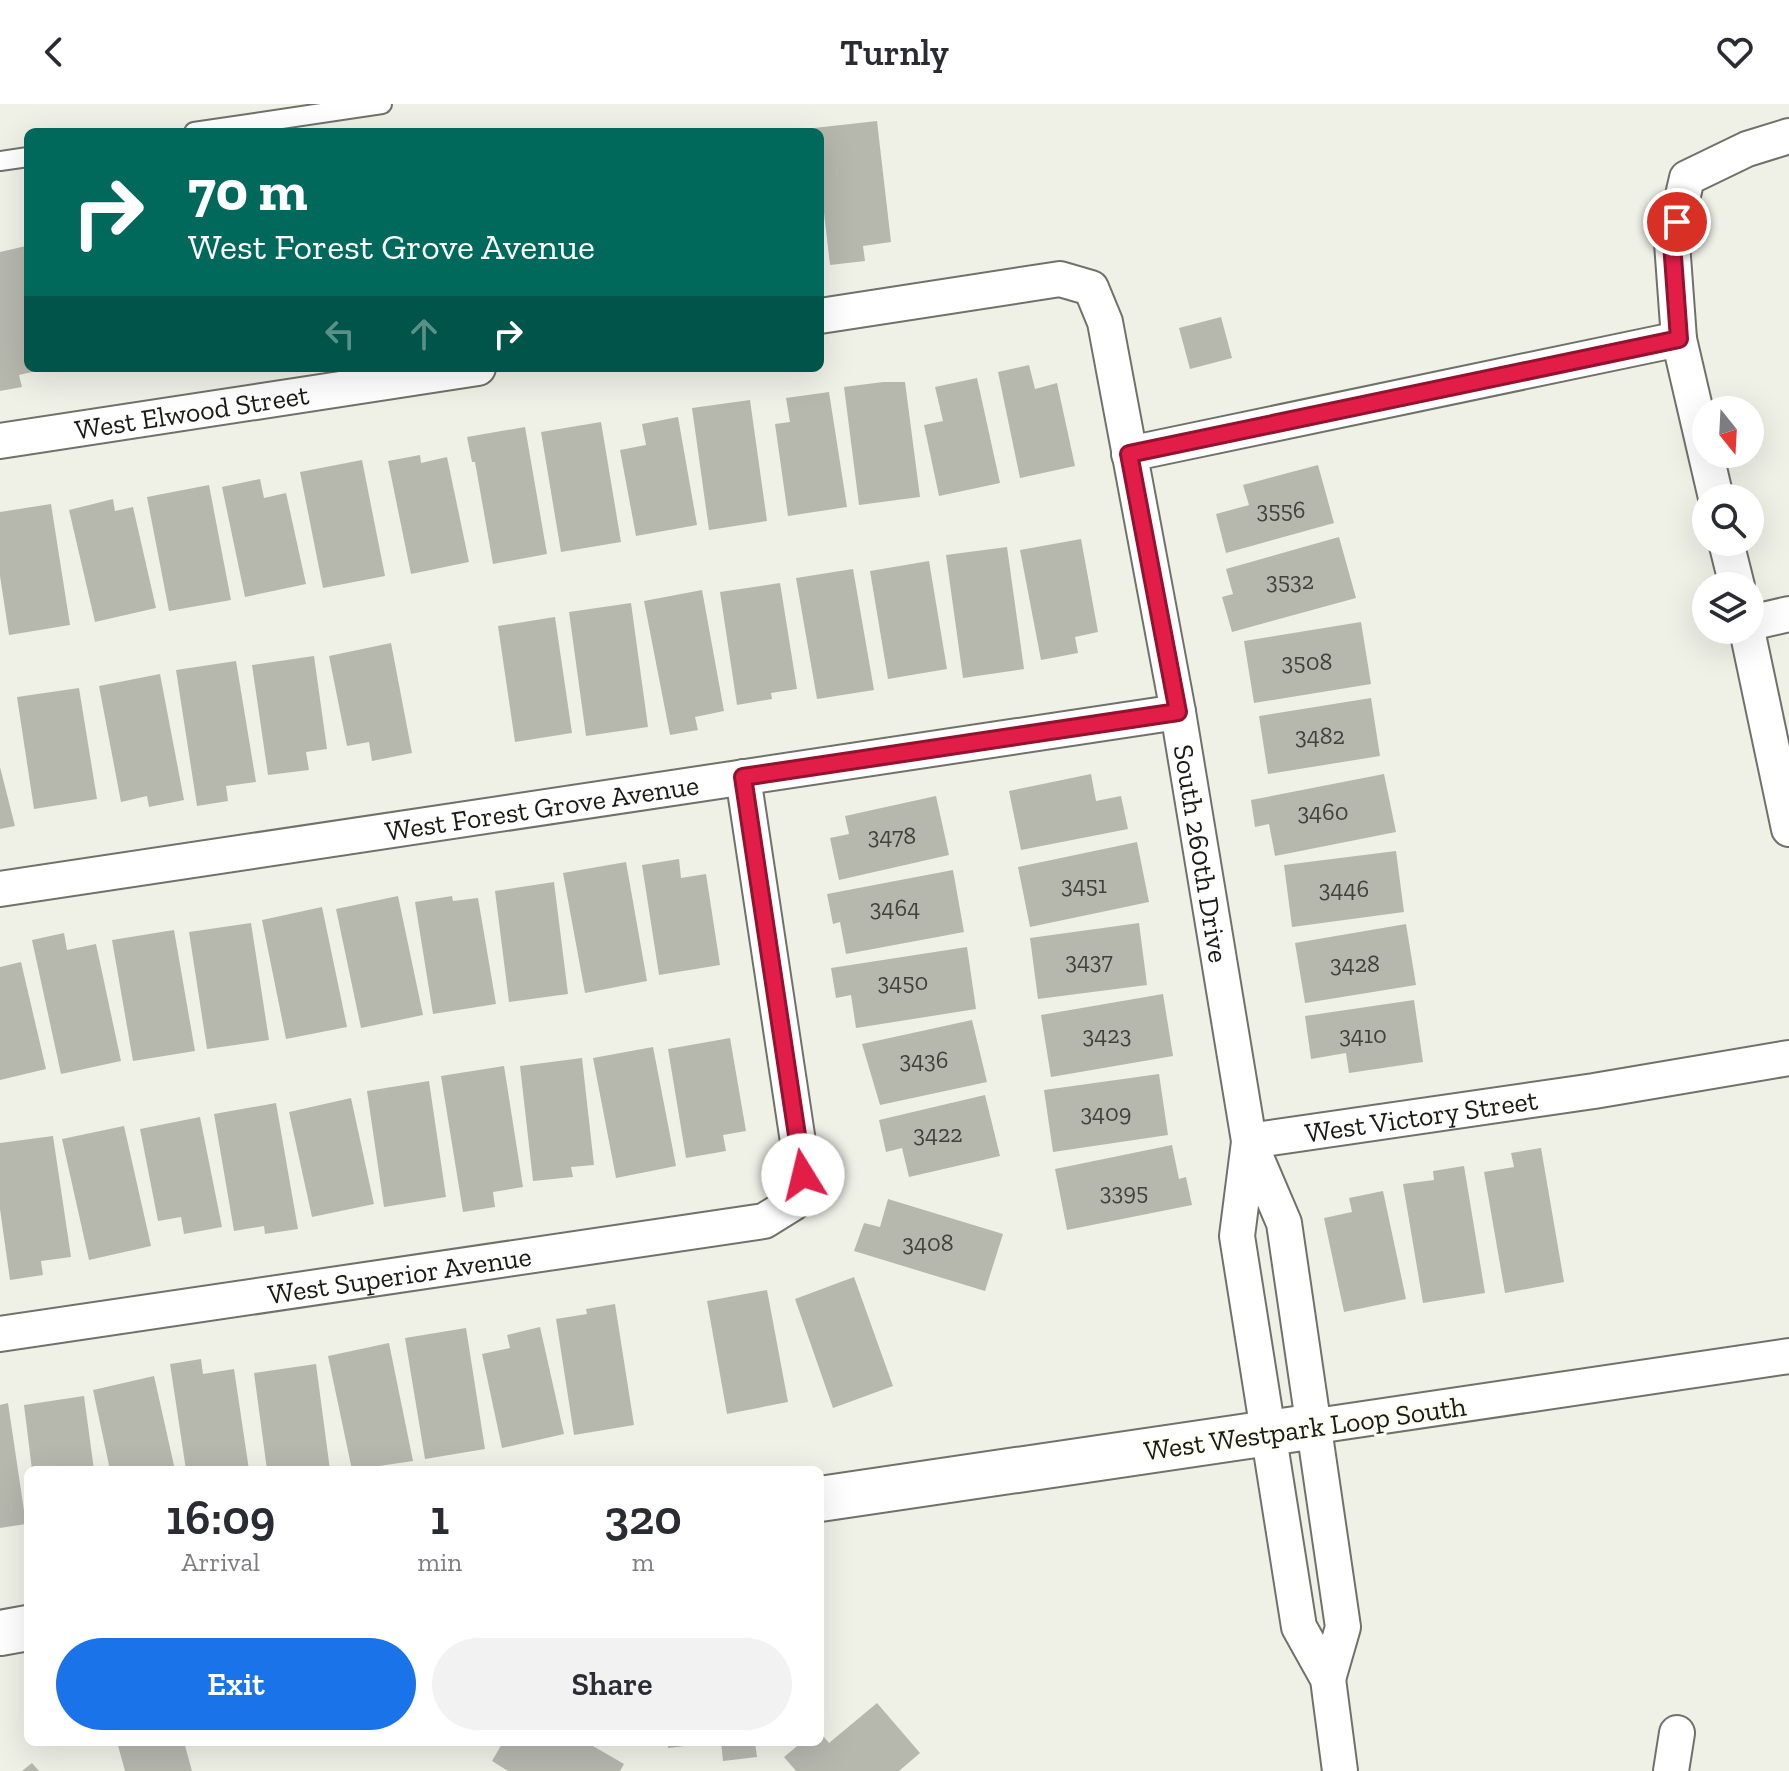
<!DOCTYPE html>
<html lang="en">
<head>
<meta charset="utf-8">
<style>
  :root { --surface:#fff; --page:#f2f2f3; --text:#2b2b33; --muted:#7c7c81; --accent:#1a73e8 }
  body { margin:0; font-family:"Zilla Slab",serif; background:var(--page); color:var(--text); height:100vh; display:flex; flex-direction:column; font-size:30px; white-space:nowrap }
  * { box-sizing:border-box; margin:0 }
  p { font-size:26px; color:var(--muted) }
  .icon { flex:none; width:44px; height:44px; fill:none; stroke:currentColor; stroke-width:2; stroke-linecap:round; stroke-linejoin:round }
  .map { position:relative; flex:1; overflow:hidden }
  .details { position:absolute; left:24px; top:1362px; width:800px; height:280px; display:flex; flex-direction:column; background:var(--surface); border-radius:12px; box-shadow:0 8px 32px #0002 }
  .details>* { flex:none }
  .guide { position:absolute; left:24px; top:24px; width:800px; height:244px; border-radius:12px; box-shadow:0 8px 32px #0002; background:#00695c; color:#fff; overflow:hidden }
  .needle { width:52px; rotate:162deg }
  .controls { position:absolute; left:1692px; top:292px; display:grid; gap:16px }
  .controls a { display:grid; place-items:center; width:72px; height:72px; border-radius:50%; background:var(--surface); box-shadow:0 8px 32px #0002; font-size:40px }
  .pin { position:absolute; display:grid; place-items:center; width:68px; height:68px; color:#fff; margin:-34px; border:4px solid #fff; border-radius:50%; box-shadow:0 2px 8px #0007 }
  .me { position:absolute; width:88px; margin:-44px; rotate:351deg; stroke-linejoin:round; filter:drop-shadow(0 0 6px #0008) }
  .turn { display:flex; align-items:center; gap:28px; height:168px; padding:0 32px; font-size:36px }
  .turn .icon { width:104px; height:104px; stroke-width:2.5 }
  .turn b { display:block; font-size:56px; line-height:68px }
  .lanes { display:flex; align-items:center; height:76px; padding:0 32px; background:#0003; justify-content:center; gap:40px; direction:ltr }
  .lanes .off { opacity:.35 }
  .eta { display:flex; justify-content:space-evenly; align-items:center; height:136px; text-align:center }
  .eta b { font-size:48px; font-weight:600; line-height:56px }
  .primary-button { display:flex; gap:16px; margin-top:auto; padding:16px 32px }
  .primary-button a { flex:1; height:92px; border-radius:48px; background:var(--accent); color:#fff; font-size:32px; font-weight:600; line-height:92px; text-align:center }
  .primary-button a+a { background:var(--page); color:var(--text) }
  header { display:flex; justify-content:space-between; align-items:center; height:104px; padding:0 32px; background:var(--surface); font-size:36px; font-weight:600 }
  .map>svg:first-child { display:block }
</style>
</head>
<body>
<header><svg class="icon" aria-label="back" viewBox="0 0 24 24"><path d="M15 5l-7 7 7 7"/></svg>Turnly<svg class="icon" aria-label="heart" viewBox="0 0 24 24"><path d="M12 20l-8-8c-3-5 5-10 8-4 3-6 11-1 8 4z"/></svg></header>
<div class="map">
<svg width="1789" height="1667" viewBox="0 0 1789 1667">
  <rect width="100%" height="100%" fill="#eff1e7"/>
  <!-- building -->
  <path fill="#b6b8ae" d="M877,17L891,138L863,142L865,157L830,161L820,74V28H815L814,24Z
    M26,142L28,264L45,265L19,271L22,283L0,287V148Z
    M1221,213L1232,254L1190,265L1179,224Z
    M1029,261L1035,285L1057,279L1075,362L1020,374L998,268Z
    M977,274L1000,379L939,392L924,321L943,317L935,283Z
    M883,278H905L920,393L859,401L844,283Z
    M829,288L847,403L788,412L775,320L790,318L786,294Z
    M750,296L767,417L709,426L692,304Z
    M678,313L697,421L636,432L620,346L646,341L642,320Z
    M601,318L621,438L561,448L541,328Z
    M525,323L547,450L493,460L475,358H472L467,333Z
    M420,351L421,359L447,353L469,458L411,470L388,357Z
    M362,356L385,472L323,484L300,368Z
    M1318,361L1334,419L1226,449L1216,410L1249,401L1243,381Z
    M260,375L264,394L286,389L306,480L245,493L222,383Z
    M209,381L231,496L169,507L147,393Z
    M113,395L115,407L133,403L156,504L95,518L69,406Z
    M51,400L70,521L9,531L0,472V408Z
    M1339,433L1356,494L1232,528L1222,493L1233,490L1226,465Z
    M1081,435L1098,528L1075,533L1078,549L1041,556L1020,446Z
    M1007,443L1024,565L963,574L946,451Z
    M929,457L947,565L888,575L870,467Z
    M853,465L874,586L817,595L796,474Z
    M780,479L797,585L771,589L772,595L737,601L720,488Z
    M702,486L724,607L695,613L698,626L670,631L644,497Z
    M631,499L648,623L586,632L569,508Z
    M555,513L572,629L515,638L498,522Z
    M1361,518L1371,580L1254,599L1244,537Z
    M391,539L412,649L372,657L369,638L347,642L329,552Z
    M314,552L327,645L306,648L309,666L268,671L252,561Z
    M236,557L256,678L226,682L228,697L197,702L176,566Z
    M160,570L184,696L149,703L147,692L121,698L99,582Z
    M79,584L97,695L34,705L17,593Z
    M1371,594L1380,652L1268,670L1259,612Z
    M0,663L15,722L0,725Z
    M1091,670L1096,697L1121,692L1128,725L1021,746L1009,687Z
    M1384,670L1396,728L1275,752L1269,720L1255,723L1251,696Z
    M936,692L949,751L839,776L830,734L849,730L845,712Z
    M1137,738L1149,798L1030,823L1018,763Z
    M1396,747L1404,808L1292,823L1284,761Z
    M679,755L681,774L706,770L720,861L659,871L642,761Z
    M626,758L647,877L585,889L563,769Z
    M953,766L964,828L846,850L840,818L833,820L827,790Z
    M554,778L568,890L509,898L495,787Z
    M398,792L423,911L361,924L336,805Z
    M452,792L453,797L478,794L496,900L433,910L415,798Z
    M322,803L347,923L286,935L262,816Z
    M251,819L269,936L207,945L189,828Z
    M1139,819L1147,881L1038,895L1030,834Z
    M1406,820L1416,881L1305,899L1295,839Z
    M174,826L195,947L133,957L112,836Z
    M64,829L67,846L96,840L121,957L61,970L32,836Z
    M967,843L976,905L856,924L851,891L836,894L831,864Z
    M21,858L46,965L0,976V863Z
    M1163,890L1173,952L1051,973L1041,911Z
    M1414,896L1423,958L1349,969L1346,949L1311,955L1305,912Z
    M972,916L987,978L880,1001L862,940Z
    M730,934L746,1027L723,1031L726,1047L686,1054L668,945Z
    M653,943L676,1062L616,1074L593,954Z
    M582,954L594,1061L571,1063L573,1073L533,1077L520,962Z
    M504,962L523,1083L493,1088L495,1103L463,1108L441,972Z
    M1159,970L1168,1031L1053,1048L1044,986Z
    M429,977L446,1093L384,1103L367,987Z
    M985,991L1000,1052L909,1073L902,1044L886,1048L879,1016Z
    M351,994L374,1100L312,1113L289,1008Z
    M276,999L298,1125L265,1130L264,1122L234,1127L214,1010Z
    M200,1013L222,1123L184,1130L181,1113L158,1117L140,1025Z
    M124,1022L151,1142L89,1156L62,1035Z
    M53,1032L71,1153L41,1157L43,1171L10,1176L0,1105V1039Z
    M1172,1041L1179,1075L1186,1073L1192,1101L1067,1126L1055,1065Z
    M1541,1044L1564,1178L1505,1189L1484,1068L1514,1063L1511,1049Z
    M1464,1062L1485,1189L1423,1199L1403,1080L1434,1076L1433,1067Z
    M1383,1087L1406,1195L1344,1208L1324,1114L1352,1108L1349,1094Z
    M888,1095L1003,1130L985,1187L854,1147L864,1119L880,1123Z
    M854,1173L893,1282L833,1304L795,1195Z
    M767,1186L788,1298L727,1310L707,1197Z
    M615,1200L634,1321L574,1331L556,1215L587,1210L586,1205Z
    M540,1223L564,1330L502,1344L482,1250L510,1244L507,1231Z
    M466,1224L485,1345L425,1355L405,1234Z
    M389,1239L413,1357L352,1366L328,1252Z
    M201,1255L203,1270L234,1265L249,1366H186L170,1260Z
    M316,1260L330,1366H267L254,1269Z
    M154,1272L175,1366H110L93,1286Z
    M84,1292L94,1366H32L24,1301Z
    M8,1299L26,1420L0,1424V1301Z
    M877,1599L920,1649L899,1667H796L784,1653L802,1638H820V1628L829,1639Z
    M117,1638H184L192,1667H125Z
    M503,1638H586L624,1660L620,1667H508L492,1657Z
    M668,1638H702V1640L668,1644Z
    M721,1638H755L757,1653L723,1657Z
    M32,1659L39,1667H22Z"/>
  <g fill="none" stroke-linecap="round" stroke-linejoin="round">
    <!-- service casing -->
    <g stroke="#707169" stroke-width="22">
      <path id="service" d="M194,28L382,0
        M0,57L28,53"/>
    </g>
    <!-- minor casing -->
    <g stroke="#707169" stroke-width="38">
      <g id="minor">
        <path id="s1" d="M820,212L1060,175L1091,184L1105,218L1178,608L1249,1037L1284,1119L1343,1523L1328,1575"/>
        <path id="s2" d="M0,337L478,264"/>
        <path d="M1129,350L1679,235"/>
        <path d="M1716,394L1679,235L1672,139L1687,74L1747,45L1789,32"/>
        <path d="M1726,438L1737,482"/>
        <path d="M1750,519L1789,510"/>
        <path d="M1747,526L1789,725"/>
        <path id="s3" d="M0,785L1178,608"/>
        <path id="s4" d="M1249,1037L1594,987L1789,954"/>
        <path d="M1249,1038L1237,1132L1299,1523L1328,1575L1340,1667"/>
        <path id="s5" d="M0,1230L764,1117L793,1099L803,1071L743,673"/>
        <path d="M1316,1322L1789,1252"/>
        <path d="M1671,1667L1677,1629"/>
      </g>
    </g>
    <!-- tertiary casing -->
    <g stroke="#707169" stroke-width="48">
      <path id="tertiary" d="M820,1395L1316,1322
        M0,1529L28,1524"/>
    </g>
    <!-- service -->
    <use href="#service" stroke="#fff" stroke-width="18"/>
    <!-- minor -->
    <use href="#minor" stroke="#fff" stroke-width="34"/>
    <!-- tertiary -->
    <use href="#tertiary" stroke="#fff" stroke-width="44"/>
  </g>
  <g fill="none" stroke-linecap="round" stroke-linejoin="round">
    <!-- route casing -->
    <g stroke="#92132f" stroke-width="20">
      <path id="route" d="M803,1071L743,673L1178,608L1129,350L1679,235L1672,139L1677,118"/>
    </g>
    <!-- route -->
    <use href="#route" stroke="#e11d48" stroke-width="14"/>
  </g>
  <g text-anchor="middle" stroke-width="6" stroke-linejoin="round" paint-order="stroke">
    <!-- number labels -->
    <g font-size="24" fill="#41423d">
      <text x="1281" y="414">3556</text>
      <text x="1290" y="485">3532</text>
      <text x="1307" y="566">3508</text>
      <text x="1320" y="640">3482</text>
      <text x="1323" y="716">3460</text>
      <text x="892" y="740">3478</text>
      <text x="1084" y="789">3451</text>
      <text x="1344" y="793">3446</text>
      <text x="895" y="812">3464</text>
      <text x="1089" y="865">3437</text>
      <text x="1355" y="868">3428</text>
      <text x="903" y="886">3450</text>
      <text x="1107" y="939">3423</text>
      <text x="1363" y="939">3410</text>
      <text x="924" y="964">3436</text>
      <text x="1106" y="1017">3409</text>
      <text x="938" y="1038">3422</text>
      <text x="1124" y="1096">3395</text>
      <text x="928" y="1147">3408</text>
    </g>
    <!-- street labels -->
    <g font-size="28" fill="#1a1b17" stroke="#fdfff5">
      <text dy="10" stroke="none"><textPath href="#s2" startOffset="194">West Elwood Street</textPath></text>
      <text dy="10" stroke="none"><textPath href="#s3" startOffset="548">West Forest Grove Avenue</textPath></text>
      <text dy="10" stroke="none"><textPath href="#s1" startOffset="852">South 260th Drive</textPath></text>
      <text dy="10" stroke="none"><textPath href="#s4" startOffset="174">West Victory Street</textPath></text>
      <text dy="10" stroke="none"><textPath href="#s5" startOffset="404">West Superior Avenue</textPath></text>
      <text transform="translate(1305 1324) rotate(-8)" y="10">West Westpark Loop South</text>
    </g>
  </g>
</svg>
<div class="controls">
<a><svg class="needle" viewBox="-14 -14 28 28"><path d="M0-13l5 13h-10z" fill="#e53935"/><path d="M0 13l5-13h-10z" fill="#7c7c81"/></svg></a>
<a><svg class="icon" aria-label="search" viewBox="0 0 24 24"><circle cx="10" cy="10" r="6"/><path d="M15 15l6 6"/></svg></a>
<a><svg class="icon" aria-label="layers" viewBox="0 0 24 24"><path d="M12 4l9 5-9 5-9-5zM3 14l9 5 9-5"/></svg></a>
</div>
<div class="pin" style="left:1677px;top:118px;background:#d93025"><svg class="icon" aria-label="arrive" viewBox="0 0 24 24"><path d="M6 21V4h12l-3 4 3 4H6"/></svg></div>
<svg class="me" style="left:803px;top:1071px" viewBox="-20 -20 40 40"><circle r="19" fill="#fff"/><path d="M0-13L10 11 0 6-10 11z" fill="#e11d48"/></svg>
<div class="guide">
<div class="turn"><svg class="icon" aria-label="right" viewBox="0 0 24 24"><path d="M7 20v-9h11M14 6l5 5-5 5"/></svg><div><b>70 m</b>West Forest Grove Avenue</div></div>
<div class="lanes"><svg class="icon off" aria-label="left" viewBox="0 0 24 24"><path d="M17 20v-9H6M10 6l-5 5 5 5"/></svg><svg class="icon off" aria-label="ahead" viewBox="0 0 24 24"><path d="M12 20V5M6 11l6-6 6 6"/></svg><svg class="icon" aria-label="right" viewBox="0 0 24 24"><path d="M7 20v-9h11M14 6l5 5-5 5"/></svg></div>
</div>
<section class="details">
<div class="eta">
<div><b>16:09</b><p>Arrival</p></div>
<div><b>1</b><p>min</p></div>
<div><b>320</b><p>m</p></div>
</div>
<div class="primary-button"><a>Exit</a><a>Share</a></div>
</section>
</div>
</body>
</html>
